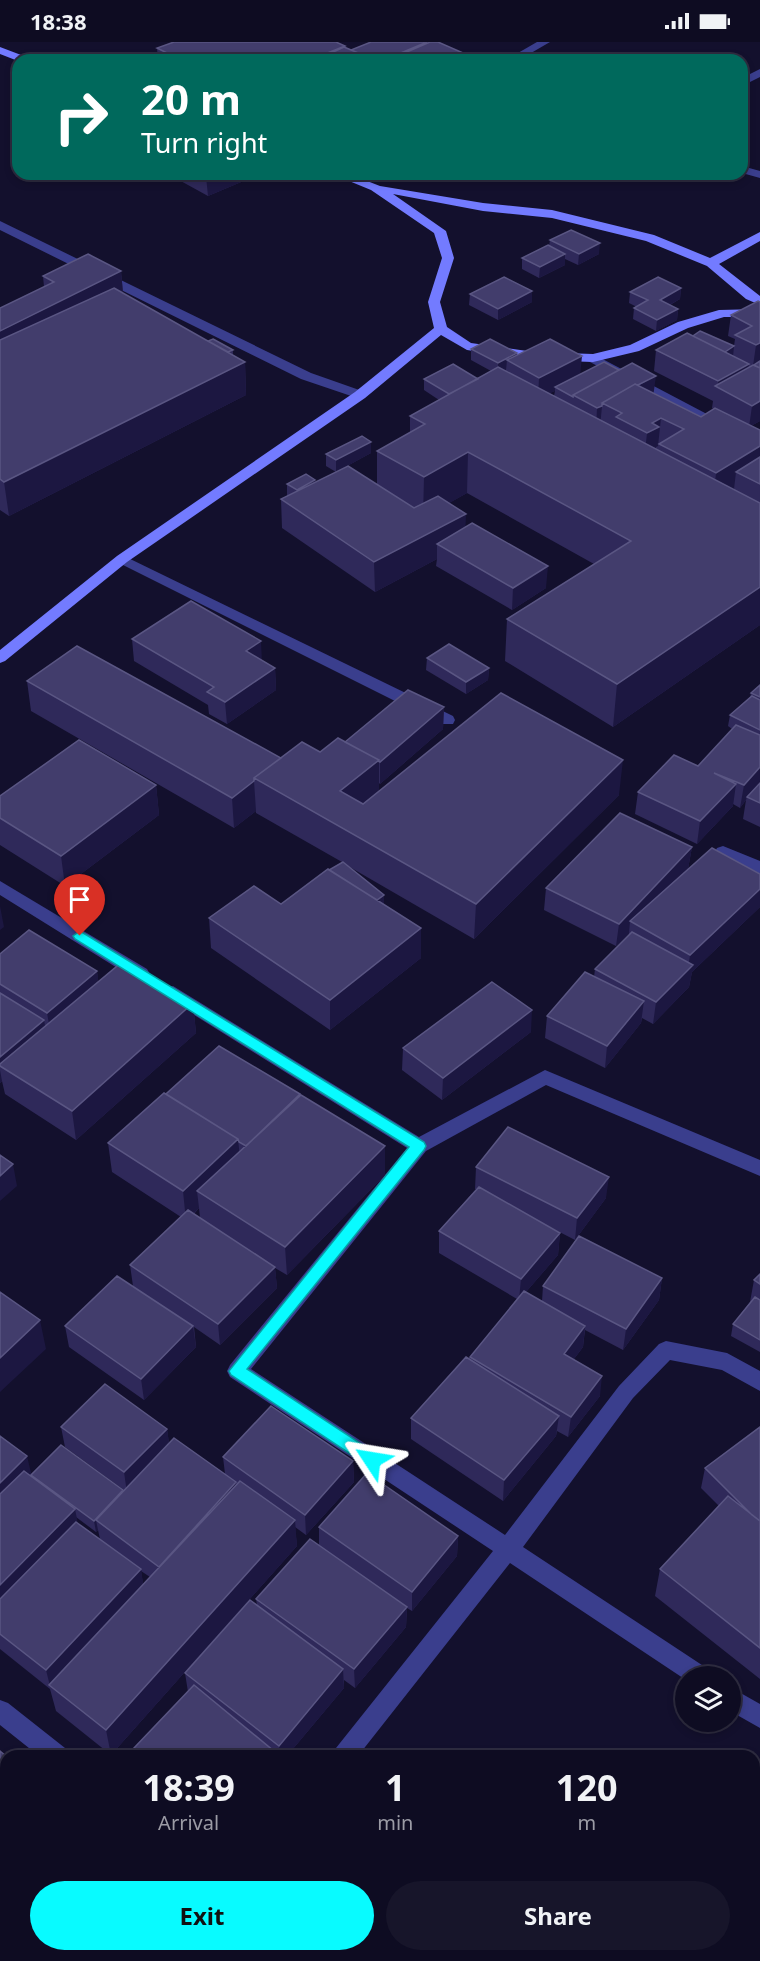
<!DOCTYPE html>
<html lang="en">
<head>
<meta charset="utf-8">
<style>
  :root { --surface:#0e0c22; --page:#17152a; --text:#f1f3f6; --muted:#9b9ba5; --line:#2e2c40; --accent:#08fbff }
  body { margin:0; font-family:"Noto Sans",sans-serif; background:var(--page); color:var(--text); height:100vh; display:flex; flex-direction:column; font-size:22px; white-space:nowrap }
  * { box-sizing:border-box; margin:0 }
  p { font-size:20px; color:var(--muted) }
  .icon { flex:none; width:33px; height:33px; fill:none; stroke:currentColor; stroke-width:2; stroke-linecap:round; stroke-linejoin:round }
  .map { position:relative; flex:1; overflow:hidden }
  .details { position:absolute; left:0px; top:1708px; width:760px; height:212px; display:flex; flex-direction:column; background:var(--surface); border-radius:18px 18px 0 0; box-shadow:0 3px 9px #0003,0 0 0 2px var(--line) }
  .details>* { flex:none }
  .top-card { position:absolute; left:12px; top:12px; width:736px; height:126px; border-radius:18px; box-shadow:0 3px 9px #0003,0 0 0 2px var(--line); background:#00695c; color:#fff; overflow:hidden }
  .tools { position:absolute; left:675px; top:1624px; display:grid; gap:12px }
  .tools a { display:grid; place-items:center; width:66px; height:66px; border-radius:50%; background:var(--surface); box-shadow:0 3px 9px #0003,0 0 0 2px var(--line); font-size:30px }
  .pin { position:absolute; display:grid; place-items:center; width:51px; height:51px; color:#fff; margin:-62px -26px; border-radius:50% 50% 50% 0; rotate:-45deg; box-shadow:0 0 6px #0007 }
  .pin .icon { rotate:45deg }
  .me { position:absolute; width:66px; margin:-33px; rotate:303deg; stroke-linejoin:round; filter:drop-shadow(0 0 4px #0008) }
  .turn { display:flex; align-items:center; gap:21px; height:126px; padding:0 30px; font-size:27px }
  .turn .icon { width:78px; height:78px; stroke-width:2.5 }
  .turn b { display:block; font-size:42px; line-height:51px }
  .eta { display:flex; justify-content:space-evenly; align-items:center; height:102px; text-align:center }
  .eta b { font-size:36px; font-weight:700; line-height:42px }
  .primary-button { display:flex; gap:12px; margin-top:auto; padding:12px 30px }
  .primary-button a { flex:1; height:69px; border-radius:36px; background:var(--accent); color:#111; font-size:24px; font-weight:700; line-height:69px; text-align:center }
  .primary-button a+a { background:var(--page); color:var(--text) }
  .status { display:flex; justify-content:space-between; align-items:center; height:42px; padding:0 30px; background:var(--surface); direction:ltr }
  .status svg { height:16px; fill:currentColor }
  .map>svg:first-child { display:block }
</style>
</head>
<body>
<div class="status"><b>18:38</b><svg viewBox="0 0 49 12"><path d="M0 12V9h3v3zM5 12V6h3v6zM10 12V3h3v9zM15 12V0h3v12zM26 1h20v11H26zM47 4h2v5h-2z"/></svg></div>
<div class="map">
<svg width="760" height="1919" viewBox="0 0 760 1919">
  <rect width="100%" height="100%" fill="#13102d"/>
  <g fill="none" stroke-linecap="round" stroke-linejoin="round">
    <!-- lane -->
    <path fill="#3a3e8d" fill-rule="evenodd" d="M0,179L311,331L365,350L367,353L360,357L301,337L0,188Z
      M122,513L453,674L455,678L453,682H441L117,520L115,517Z"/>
    <!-- street -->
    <path fill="#3a3e8d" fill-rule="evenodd" d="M537,0H550L519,18H506Z
      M760,27V35L742,44V36Z
      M742,124L760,129V136L742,131Z
      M593,312L760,400V409L588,319L586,316L588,313Z
      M723,804L760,819V832L717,814L715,810L717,806Z
      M0,839L147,927L150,932L147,937L141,938L135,937L0,853Z
      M173,944L419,1095L545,1028L760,1118V1134L546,1043L426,1109L251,1327L505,1493L619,1344L659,1302L666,1299L727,1311L760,1329V1349L722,1328L670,1318L633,1356L523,1505L708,1627L712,1635H686V1638L510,1521L358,1714H332L336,1706L493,1509L230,1335L227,1329L230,1323L407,1106L167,956L164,951L167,946Z
      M730,1645L760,1662V1686L730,1669Z
      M0,1658L8,1661L65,1706L69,1714H39L0,1683Z
      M6,1876V1907L0,1910V1879Z
      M294,1914H324L326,1919H296Z"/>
    <!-- secondary -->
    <path fill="#737bff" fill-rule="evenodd" d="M0,5L29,16L30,18L18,19L0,12Z
      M332,132H349L380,144L483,161L552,168L654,193L710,216L760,190V199L719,222L760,254V263L746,257L707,224L646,199L552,176L483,169L393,152L446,189L454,216L440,260L447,285L471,301L534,310L593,312L630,303L678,280L719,268L760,267V275H724L688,286L639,309L593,320L534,318L467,308L441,293L365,356L127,520L5,619L0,621V608L117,514L355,350L434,286L428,260L442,216L434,191L371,148Z"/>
  </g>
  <!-- wall -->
  <path fill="#2f295a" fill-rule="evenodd" d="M427,0V1L470,18H158L157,6L345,4V6L351,8Z
    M168,132H253V135L208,154Z
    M550,198L599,212L578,223L565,217V223L539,236L522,227V216L549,204Z
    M121,229L123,251L208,299L233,308V313L245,320L246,353L9,474L0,468V266L44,245L43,234Z
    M681,246L680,257L670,263L678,267L677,278L656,289L633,277L634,266L637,265L629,261L630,250Z
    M470,252L532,260L498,278L469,263Z
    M758,259L760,379L751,384L760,388V583L613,685L505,619L507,577L594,522L467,451L449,461L466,485L546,546L512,568L436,524L437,517L375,550L282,486L281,457L287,454V442L315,440L377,443V409L410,390V374L439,358L424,348V337L478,336L491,329L471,318V307L517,313L581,332L654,351L701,375L714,367L712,366L713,359L654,329L656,308L693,294L734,304L735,297L728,294L731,273ZM555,349L554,354L549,351Z
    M371,400V411L336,430L326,424V412Z
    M132,597L262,618L275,626L276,648L227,682L209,672L208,663L134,619Z
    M427,616L489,626L488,638L466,652L426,628Z
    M27,639L281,716L320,710L444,665L443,687L380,742L379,741V748L619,753L474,897L348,824L384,863L421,886V916L330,988L211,906L209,876L281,862L329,828L342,820L256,771V769L234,786L31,669Z
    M760,643V785L743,777L746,758L740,766L733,762V764L697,802L635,772L638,750L698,724L732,687L728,684L730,673L750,655L751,651Z
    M156,743L159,773L65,844L0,803V754Z
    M692,805L688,827L760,832V865L692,930L689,945L653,982L642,976L641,981L605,1026L545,996L547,974L594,935L595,927L629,893V891L616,904L544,868L546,846Z
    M0,912L97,929L98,940L193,961L196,991L76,1098L5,1052L2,1039L0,1041Z
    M531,990L442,1058L402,1028L403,1006Z
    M166,1052L300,1054L385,1104V1133L287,1233L275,1226L277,1246L220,1303L194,1285L196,1305L144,1358L69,1305L65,1284L133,1244L130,1223L181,1175L112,1130L108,1101ZM199,1166L200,1176L194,1172Z
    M476,1125L606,1156L575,1198L544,1182L560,1191L558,1213L526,1250L542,1259L543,1244L662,1236L659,1258L623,1308L585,1288L583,1305L574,1317L600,1354L568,1395L557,1389L556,1394L503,1459L411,1397V1376L469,1317L470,1315L517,1257L439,1211V1189L476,1147H475Z
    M760,1232V1310L731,1294L733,1282L750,1260L754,1238Z
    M61,1385L167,1387L169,1402L225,1432L223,1415L353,1419L354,1440L306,1493L295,1485L297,1504L111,1713L56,1669L50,1647L0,1607V1394L31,1432L124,1449V1448L65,1405ZM76,1475L96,1490L98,1488L100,1497L77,1481ZM141,1529L150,1535L143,1542Z
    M760,1385V1637L655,1554L660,1527L719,1464L701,1446L705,1426Z
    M319,1485L458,1494L457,1514L412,1569L407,1566L406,1585L355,1646L344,1638V1646L287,1714H136L134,1706L188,1650L185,1631L257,1563L256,1557L319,1503Z
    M6,1914H155L150,1919H0Z"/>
  <!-- shaded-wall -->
  <path fill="#1c1741" d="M427,0V18H383Z
    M345,4V18H310Z
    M470,14V18H461Z
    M211,132H253V135L208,154L206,134Z
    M600,201L599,212L578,223L579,212Z
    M565,212V223L539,236L540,225Z
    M121,229L124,262L0,325V289Z
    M681,246L680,257L658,269L660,258Z
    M532,249V260L498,278V267Z
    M678,267L677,278L656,289L657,278Z
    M760,301V320L753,324L756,303Z
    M734,304L733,315L720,313Z
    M517,311L516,323L507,318L506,328L498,333V321Z
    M582,314L580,335L555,345V349L538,357L539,336Z
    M245,320L246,353L9,474L4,440Z
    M749,322L746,343L718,346V339Z
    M656,334L653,355L604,362Z
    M760,359V379L749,385L752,364Z
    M602,364L600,385L596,388L597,366Z
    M661,376L658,404L656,405V413L644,420L647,391L652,381Z
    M371,400V411L336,430V418Z
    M760,404V431L736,430L734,447L713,460L716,431Z
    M468,410L467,451L423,476L424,435Z
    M315,438V449L297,459V448Z
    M466,472L465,501L437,502V517L375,550L374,520Z
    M548,524L546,546L512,568L513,546Z
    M760,545V583L613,685L617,642Z
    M261,599L262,621L246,609Z
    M275,626L276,648L227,682L225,660Z
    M489,626L488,638L466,652V640Z
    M444,665L443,687L380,742V720Z
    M379,718V753L341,785L340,749Z
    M623,718L619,753L474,897L476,862Z
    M760,725V742L747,755L746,758L740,766L744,743Z
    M254,739L256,769L234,786L232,756Z
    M736,742L733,764L697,802L700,779Z
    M156,743L159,773L65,844L61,814Z
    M692,805L688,827L630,879L629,891L616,904L619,882Z
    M760,847V865L692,930L689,945L653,982L656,960L688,928L690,913Z
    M384,853V865H366Z
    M0,864L4,885L0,888Z
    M421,886V916L330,988V958Z
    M97,929L100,951L51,993L47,971Z
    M644,959L641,981L605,1026L607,1004Z
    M193,961L196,991L76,1098L72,1069Z
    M532,968L531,990L442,1058L443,1036Z
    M44,978L48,1000L0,1024V1015Z
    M0,1028L2,1039L0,1041Z
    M238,1097L241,1126L197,1149L199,1166L186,1179L183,1149Z
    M385,1104V1133L287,1233L285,1205Z
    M13,1122L17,1144L0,1159V1134Z
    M609,1135L606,1156L575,1198L577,1176Z
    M560,1191L558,1213L519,1258L521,1237Z
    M275,1225L277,1246L220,1303L218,1282Z
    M662,1236L659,1258L623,1308L626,1287Z
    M40,1278L46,1307L0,1350V1316Z
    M193,1284L196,1305L144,1358L141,1337Z
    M585,1284L583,1305L562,1333L564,1312Z
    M602,1334L600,1354L568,1395L571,1375Z
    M559,1374L556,1394L503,1459L504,1438Z
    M167,1387L170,1407L127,1451L124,1430Z
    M27,1414L32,1435L0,1466V1441Z
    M353,1419L354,1440L306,1493L305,1473Z
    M236,1440L238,1460L162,1544L159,1525Z
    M123,1448L125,1459L96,1478L98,1488L96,1490L94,1479Z
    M75,1467L79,1487L0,1568V1543Z
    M295,1478L297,1504L111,1713L106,1688Z
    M458,1494L457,1514L412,1569V1550Z
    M141,1527L144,1547L50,1644L46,1628Z
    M407,1565L406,1585L355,1646L354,1627Z
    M343,1627L344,1646L287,1714H280L279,1704Z
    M6,1817V1840L0,1847V1824Z
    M136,1914H155L150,1919H132Z
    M682,1914H693L689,1919H678Z"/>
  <!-- building -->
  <path fill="#423d6c" stroke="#5a5683" stroke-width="1.5" d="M174,0H336L345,4L310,18H181L157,6Z
    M371,0H427L384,18L380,16L375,18L351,8Z
    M430,0H438L470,14L461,18H388Z
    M344,5L375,18H316Z
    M571,188L600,201L579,212L550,198Z
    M548,203L565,212L540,225L522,216Z
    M88,212L121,229L0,289V266L54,240L43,234Z
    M504,235L532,249L498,267L470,252Z
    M658,235L681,246L660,258L678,267L657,278L634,266L648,258L630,250Z
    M114,246L245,320L4,440L0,437V298Z
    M758,259L760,260V301L756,303L735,293L752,284L731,273Z
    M700,289L734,304L725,310L693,294Z
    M687,291L749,322L718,339L656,308Z
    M213,297L233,308L228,310L208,299Z
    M490,297L517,311L498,321L471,307Z
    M550,297L582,314L539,336L507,318Z
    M760,319V326L754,323Z
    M604,320L619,328L573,353V355L555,345Z
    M632,321L656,334L638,343L635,342L602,361V364L597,366L573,353Z
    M453,322L478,337L449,352L424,337Z
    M753,323L760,326V359L752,364L715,344Z
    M498,325L760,461V545L617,642L507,577L631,499L468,410L424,435L377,409L425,382L410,374Z
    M635,342L701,375L715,366L760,388V404L716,431L659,402L684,387L661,376L652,381L659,385L647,391L616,375L622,371L602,361Z
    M362,394L371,400L336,418L326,412Z
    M760,415V442L736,430Z
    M348,424L414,466L438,454L466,472L374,520L281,457Z
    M306,432L315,438L297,448L287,442Z
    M472,481L548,524L513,546L437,502Z
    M191,559L261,599L246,609L275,626L225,660L207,650L214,645L132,597Z
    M449,602L489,626L466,640L427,616Z
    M77,604L281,716L254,736V739L232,756L27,639Z
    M760,643V655L751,651Z
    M408,648L444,665L380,720L378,719L379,718L345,700Z
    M501,651L623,718L476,862L254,736L302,700L320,710L338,696L379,718L340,749L363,762Z
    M752,654L760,658V688L730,673Z
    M736,683L760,693V725L744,743L714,731L736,742L700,779L638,750L674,713L698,724Z
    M79,698L156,743L61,814L0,776V754Z
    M760,741V761L747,755Z
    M620,771L692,805L619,882L546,846Z
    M712,806L760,832V847L690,913L630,879Z
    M343,820L384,853L377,858L329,828Z
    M328,827L421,886L330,958L209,876L254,844L281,862Z
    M29,888L97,929L47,971L0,942V912Z
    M632,890L693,923L656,960L595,927Z
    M122,920L193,961L72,1069L0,1024V1022Z
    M585,930L644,959L607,1004L547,974Z
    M492,940L532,968L443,1036L403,1006Z
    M0,951L44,978L0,1015Z
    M219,1004L300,1052L246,1104L239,1100L238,1097L166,1052Z
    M164,1051L238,1097L183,1149L108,1101Z
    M301,1053L385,1104L285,1205L197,1149Z
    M508,1085L609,1135L577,1176L476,1125Z
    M0,1113L13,1122L0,1134Z
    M479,1145L560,1191L521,1237L439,1189Z
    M188,1168L275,1225L218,1282L130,1223Z
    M579,1194L662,1236L626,1287L543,1244Z
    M760,1232V1242L754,1238Z
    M117,1234L193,1284L141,1337L65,1284Z
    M524,1249L585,1284L564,1312L602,1334L571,1375L470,1315Z
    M0,1250L40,1278L0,1316Z
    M755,1255L760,1258V1298L733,1282Z
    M466,1315L559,1374L504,1438L411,1376Z
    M105,1342L167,1387L124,1430L61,1385Z
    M271,1364L353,1419L305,1473L223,1415Z
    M760,1385V1479L752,1473L705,1426Z
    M0,1394L27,1414L0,1441Z
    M174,1396L236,1440L159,1525L96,1478Z
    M61,1403L123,1448L94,1479L31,1433Z
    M24,1429L75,1467L0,1543V1452Z
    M367,1431L458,1494L412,1550L319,1485Z
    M240,1439L295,1478L106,1688L49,1643Z
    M728,1454L760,1479V1606L660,1527Z
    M76,1480L141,1527L46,1628L0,1592V1557Z
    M310,1497L407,1565L354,1627L256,1557Z
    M250,1558L343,1627L279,1704L185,1631Z
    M194,1643L280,1714H143L134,1706Z
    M0,1709L6,1714V1817L0,1824Z
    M6,1910V1914H27L32,1919H0V1917Z
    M35,1914H136L132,1919H40Z
    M243,1914H255L260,1919H238Z
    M530,1914H682L678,1919H526Z"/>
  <!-- route -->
  <path fill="#08fbff" stroke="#05a3a6" stroke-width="1.5" d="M80,889L424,1100L426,1104L424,1108L247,1327L378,1413L381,1418L378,1423L372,1425L367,1423L231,1333L229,1329L409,1105L75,897L73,894Z"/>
</svg>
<div class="tools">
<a><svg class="icon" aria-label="layers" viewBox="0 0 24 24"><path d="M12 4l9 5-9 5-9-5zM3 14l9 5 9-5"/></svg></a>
</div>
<div class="pin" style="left:80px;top:894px;background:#d93025"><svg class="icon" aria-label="arrive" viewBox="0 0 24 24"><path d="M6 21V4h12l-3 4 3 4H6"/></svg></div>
<svg class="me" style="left:372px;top:1418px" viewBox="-20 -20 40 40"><path d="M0-17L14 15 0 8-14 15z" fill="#08fbff" stroke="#fff" stroke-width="4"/></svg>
<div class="top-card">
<div class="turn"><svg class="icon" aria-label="right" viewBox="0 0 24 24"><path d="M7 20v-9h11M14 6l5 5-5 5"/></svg><div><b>20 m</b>Turn right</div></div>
</div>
<section class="details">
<div class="eta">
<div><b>18:39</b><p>Arrival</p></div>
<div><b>1</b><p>min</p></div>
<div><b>120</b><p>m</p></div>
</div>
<div class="primary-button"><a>Exit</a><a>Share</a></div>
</section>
</div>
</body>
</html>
